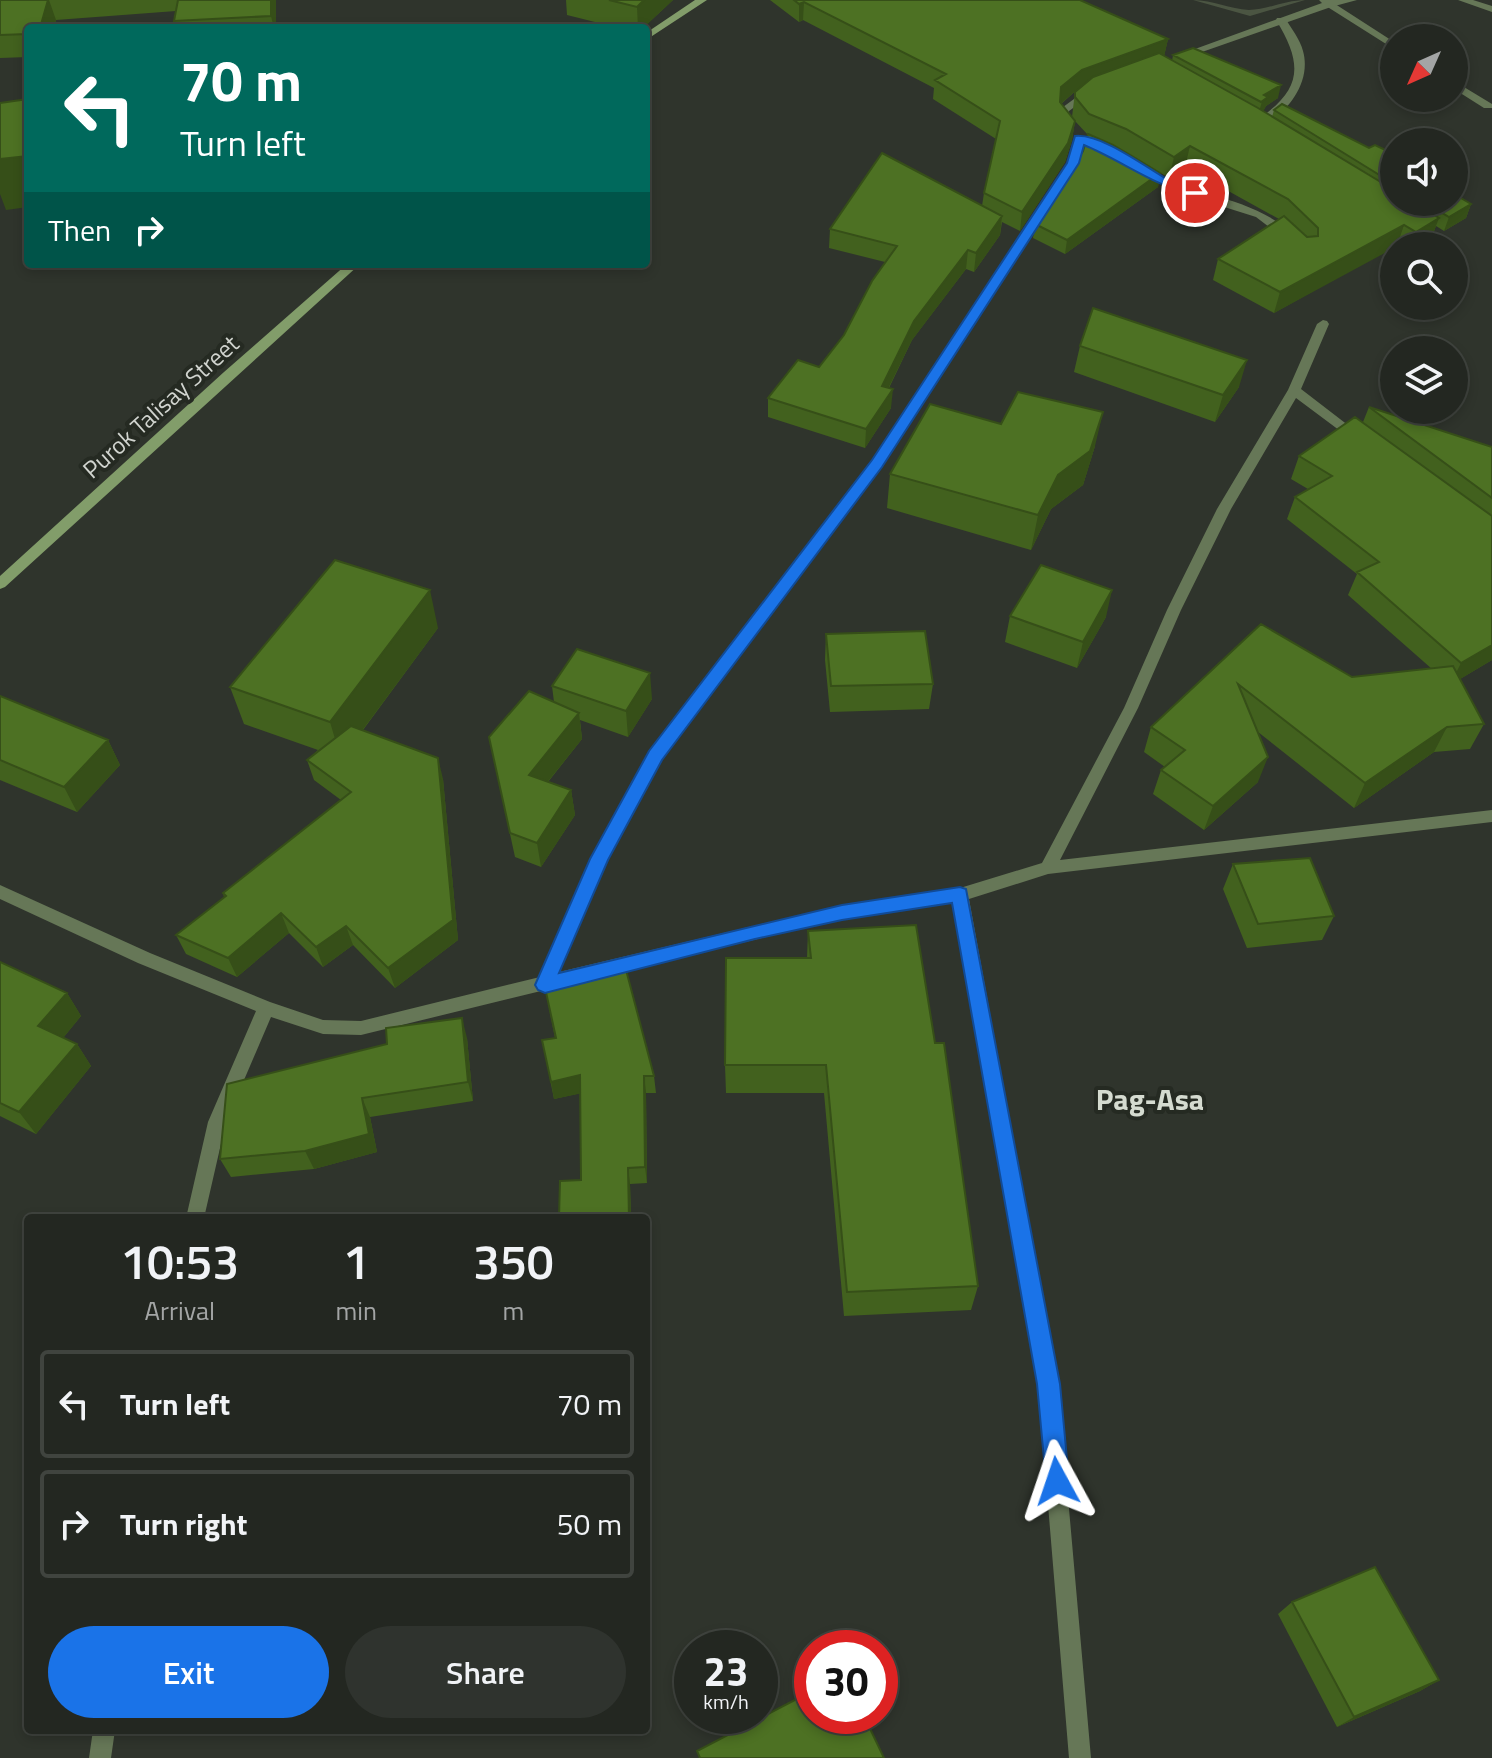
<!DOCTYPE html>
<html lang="en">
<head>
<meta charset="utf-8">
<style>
  :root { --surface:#232721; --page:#2f332e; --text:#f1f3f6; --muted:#a3a5a5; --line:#40443f; --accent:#1a73e8 }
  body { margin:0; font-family:"Titillium Web",sans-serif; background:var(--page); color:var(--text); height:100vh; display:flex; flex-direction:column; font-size:30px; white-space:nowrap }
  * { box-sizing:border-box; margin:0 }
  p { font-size:26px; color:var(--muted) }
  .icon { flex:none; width:44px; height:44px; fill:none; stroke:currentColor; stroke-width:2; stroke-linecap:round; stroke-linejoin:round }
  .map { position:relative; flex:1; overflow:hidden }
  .side { position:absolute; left:24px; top:1214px; width:626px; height:520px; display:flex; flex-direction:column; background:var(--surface); border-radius:8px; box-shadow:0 4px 12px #0003,0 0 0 2px var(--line) }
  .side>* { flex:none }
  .hud { position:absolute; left:24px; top:24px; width:626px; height:244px; border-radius:8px; box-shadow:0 4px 12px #0003,0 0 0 2px var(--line); background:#00695c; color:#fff; overflow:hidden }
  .needle { width:52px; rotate:225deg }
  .tools { position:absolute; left:1380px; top:24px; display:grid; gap:16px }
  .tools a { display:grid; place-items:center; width:88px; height:88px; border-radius:50%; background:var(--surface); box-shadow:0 4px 12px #0003,0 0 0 2px var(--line); font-size:40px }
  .speed { position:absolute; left:674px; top:1630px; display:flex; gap:16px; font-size:40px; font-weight:700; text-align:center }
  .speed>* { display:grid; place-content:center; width:104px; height:104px; border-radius:50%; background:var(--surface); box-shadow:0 4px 12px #0003,0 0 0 2px var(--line); line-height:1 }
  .speed small { font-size:20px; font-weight:400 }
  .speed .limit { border:12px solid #d22; background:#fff; color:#111 }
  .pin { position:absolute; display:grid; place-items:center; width:68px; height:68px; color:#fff; margin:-34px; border:4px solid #fff; border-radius:50%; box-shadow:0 2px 8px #0007 }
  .me { position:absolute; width:88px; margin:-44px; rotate:355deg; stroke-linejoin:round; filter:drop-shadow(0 0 6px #0008) }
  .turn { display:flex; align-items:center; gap:28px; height:168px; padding:0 24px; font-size:36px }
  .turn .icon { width:104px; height:104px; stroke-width:2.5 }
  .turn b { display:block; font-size:56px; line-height:68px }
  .then { display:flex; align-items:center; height:76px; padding:0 24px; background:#0003; gap:16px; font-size:30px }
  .eta { display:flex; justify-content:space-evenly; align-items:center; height:136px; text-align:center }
  .eta b { font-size:48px; font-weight:600; line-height:56px }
  .cta { display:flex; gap:16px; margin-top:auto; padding:16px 24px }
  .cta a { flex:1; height:92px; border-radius:48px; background:var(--accent); color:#fff; font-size:32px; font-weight:600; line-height:92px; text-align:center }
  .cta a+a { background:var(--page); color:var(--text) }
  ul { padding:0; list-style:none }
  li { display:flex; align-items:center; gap:24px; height:108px; margin:0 16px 12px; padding:0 8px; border:4px solid var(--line); border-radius:8px }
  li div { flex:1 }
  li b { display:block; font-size:30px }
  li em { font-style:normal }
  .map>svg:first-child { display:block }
</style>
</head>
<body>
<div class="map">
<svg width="1492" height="1758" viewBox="0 0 1492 1758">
  <rect width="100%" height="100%" fill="#2f342c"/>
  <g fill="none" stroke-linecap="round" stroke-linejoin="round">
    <!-- stream -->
    <path fill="#4b5542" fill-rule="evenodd" d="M1193,0C1213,0 1230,9 1249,10C1266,10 1286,0 1305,0L1250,16Z"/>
    <!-- lane -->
    <path fill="#667757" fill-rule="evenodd" d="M1458,0H1473L1492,6V12Z
      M1326,2H1332L1394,42V49L1326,6Z
      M1277,18H1285C1291,28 1300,39 1303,51C1312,83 1286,116 1258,127L1253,124L1254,122C1301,91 1305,67 1276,20Z
      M1454,81L1492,104V108H1484L1454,89Z"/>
    <!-- street -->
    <path fill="#667757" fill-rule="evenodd" d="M1319,0H1357L1331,7L1182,59L1173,57L1322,3Z
      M1089,88L1098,90L1069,111V119L1074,125L1065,127L1059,119V110Z
      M1080,136L1085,139L1078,163L882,466L660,759L607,860L559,972L842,905L960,888L1042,863L1124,708L1167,610L1217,509L1288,390L1317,324L1323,320L1327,321L1329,324L1301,389L1366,439L1365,442H1355L1296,398L1231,509L1181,610L1138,708L1060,860L1492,810V822L1048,874L969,899L1058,1384L1091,1758H1069L1038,1384L953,903L842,919L552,988L545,992L541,991L361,1035L323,1034L271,1017L226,1122L204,1218H186L208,1122L256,1011L138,963L0,899V885L150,953L270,1002L323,1020L361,1021L540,977L591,859L650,751L872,460L1068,163L1075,139Z
      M1138,167H1146C1194,199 1256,195 1296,238L1286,240L1256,217L1183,194L1138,171Z
      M93,1730H115L111,1758H89Z"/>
    <!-- secondary -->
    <path fill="#829d6a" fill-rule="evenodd" d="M695,0H707L646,40V33Z
      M347,264H360L5,587L0,589V576L224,372Z"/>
  </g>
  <!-- wall -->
  <path fill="#42611e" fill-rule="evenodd" d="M0,0H276V28H176L174,21L176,11L56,20L54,28H28V57L0,58Z
    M566,0H673L643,28H619L567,15Z
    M770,0H1080L1168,39L1164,56L1172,61L1173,55L1278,98L1266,106L1263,111L1272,117L1274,110L1369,148L1394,154V202H1454L1471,204L1466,218L1444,231L1436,226L1431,239L1420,246H1394L1274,313L1213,280L1218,259L1279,219L1185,167L1169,178L1122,149L1160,173L1158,187L1065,254L1033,238L1035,224L1083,151L1088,135L1075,121L1072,140L1065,162L1020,231L1002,222L1000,235L974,272L966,269L912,340L889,388L891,408L865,448L768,417V398L819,367L844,335L885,262L829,248L830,229L982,206L984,193L996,139L933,99L934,88L803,20L799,22ZM1079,88L1075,92L1072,117L1061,104Z
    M1080,346L1239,387L1215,422L1074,372Z
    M1369,407L1492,447V660L1460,679L1484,724L1470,749L1434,752L1354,808L1258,732V782L1204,830L1153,794L1161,770L1165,767L1144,752L1151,727L1261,624L1352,677L1432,669L1348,595L1357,574L1287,519L1295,497L1308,489L1291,479L1299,456L1363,422Z
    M1001,424L1095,446L1083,485L1051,509L1031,550L887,508L890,474Z
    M1010,616L1106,617L1077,668L1005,642Z
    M438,628L363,730L443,779L458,940L395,988L353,945L323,967L289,933L237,977L186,954L176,935L224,897L223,893L341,800L314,780L307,760L318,750L244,724L230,687Z
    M826,634L933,684L929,709L830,712L825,660Z
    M552,686L652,699L628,737L580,720L582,739L548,782L571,790L575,815L541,867L515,857L489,737L554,702Z
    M0,696L108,740L120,765L77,812L0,780Z
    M1233,864L1334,916L1322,940L1247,948L1223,889Z
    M808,931L935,1043L978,1286L971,1310L844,1316L824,1093H726L725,1065L807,958Z
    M0,962L67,993L81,1016L63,1038L77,1044L91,1066L36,1134L0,1116Z
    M544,983L654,1076L656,1093H646L647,1183L630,1184L631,1218H559L581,1180V1093L554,1099L542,1040L555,1038Z
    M467,1038L473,1101L370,1117L377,1152L314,1169L231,1177L220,1159Z
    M1292,1602L1439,1680L1420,1691L1337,1727L1278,1614Z"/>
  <!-- shaded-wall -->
  <path fill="#364f18" d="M48,0H49L56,20L54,28H40Z
    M271,0H276V28H274L271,16Z
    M644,0H673L643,28H638L637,7Z
    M804,2L803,20L799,22V4Z
    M1168,39L1164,57L1079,88L1058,106L1061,87L1082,70Z
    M1281,85L1278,98L1266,106L1264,110L1258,115L1264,95Z
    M1075,121L1072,140L1065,162L1020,231L1022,212Z
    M1190,146L1185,167L1169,178L1174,157Z
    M28,156V207L6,210L0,194V159Z
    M1160,173L1158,187L1065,254L1067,240Z
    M1471,204L1466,218L1444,231L1449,217Z
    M1002,216L1000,235L974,272L976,253Z
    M1439,218L1431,239L1420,246H1411L1416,232Z
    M1404,225L1397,246H1394V248L1274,313L1280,292Z
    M968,250L966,269L912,340L880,405L882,386L914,321Z
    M1247,360L1239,387L1215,422L1223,395Z
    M893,389L891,408L865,448L866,429Z
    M1103,412L1095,446L1083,485L1051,509L1031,550L1038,515L1058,475Z
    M430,590L438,628L341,759L330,722Z
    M1112,590L1106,617L1077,668L1083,642Z
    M1492,645V660L1450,685L1461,663Z
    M650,673L652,699L628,737L626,711Z
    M579,713L582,739L533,800L529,775Z
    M1447,727L1434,752L1354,808L1365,783Z
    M108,740L120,765L77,812L64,787Z
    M1268,757L1258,782L1204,830L1213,806Z
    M438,758L443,779L458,940L395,988L388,968Z
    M571,790L575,815L541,867L537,843Z
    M281,913L289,933L237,977L228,958Z
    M346,926L353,945L323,967L316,947Z
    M67,993L81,1016L54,1049L38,1026Z
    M462,1018L467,1038L473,1101L468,1082Z
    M77,1044L91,1066L36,1134L19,1112Z
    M580,1075L583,1093L554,1099L551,1082Z
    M644,1076L646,1093L647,1183L645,1167Z
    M362,1098L370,1117L377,1152L314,1169L305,1151Z
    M628,1168L630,1184L631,1218H629Z
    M1439,1680L1420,1691L1337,1727L1354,1717Z"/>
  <!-- building -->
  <path fill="#4d7123" stroke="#364f18" stroke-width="2" d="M0,0H48L40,28H28V34L0,35Z
    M178,0H271V16L174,21Z
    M609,0H644L637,7Z
    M794,0H1080L1168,39L1082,70L1061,87L1060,102L1075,121L1068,143L1022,212L984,193L1000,121L935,80L946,74L804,2L799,4Z
    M1193,48L1281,85L1264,95L1268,97L1261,102L1173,55Z
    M1159,53L1258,108L1394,190V202H1413L1439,218L1416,232L1404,225L1280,292L1218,259L1284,216L1307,237L1318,236V228L1288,199L1190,146L1174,157L1126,129L1089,114L1075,97V92L1093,77Z
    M28,99V156L0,159V103Z
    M1282,104L1369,148L1375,145L1394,154V184L1274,110Z
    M1088,134L1113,145L1160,173L1067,240L1035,224L1083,151Z
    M882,153L1002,216L976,253L968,250L914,321L882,386L893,389L866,429L768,398L798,360L819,367L844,335L872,281L897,246L830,229Z
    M1454,194L1471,204L1449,217L1424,202H1454Z
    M1093,308L1247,360L1223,395L1080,346Z
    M1018,392L1103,412L1090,451L1058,475L1038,515L890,474L930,404L1001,424Z
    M1369,407L1492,447V498Z
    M1355,417L1492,516V645L1461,663L1357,572L1379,562L1295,497L1332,476L1299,456Z
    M335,560L430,590L330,722L230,687Z
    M1041,565L1112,590L1083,642L1010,616Z
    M1261,624L1352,677L1453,666L1484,724L1447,727L1365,783L1238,684L1268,757L1213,806L1161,770L1185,750L1151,727Z
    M925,631L933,684L831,686L826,634Z
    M577,649L650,673L626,711L552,686Z
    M529,691L579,713L529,775L571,790L537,843L510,833L489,737Z
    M0,696L108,740L64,787L0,760Z
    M351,726L438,758L453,920L388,968L346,926L316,947L281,913L228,958L176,935L226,896L223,893L351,792L307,760Z
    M1310,858L1334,916L1258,924L1233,864Z
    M916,925L935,1043H944L978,1286L847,1292L826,1065H725L726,958H811L808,931Z
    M0,962L67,993L38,1026L77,1044L19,1112L0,1103Z
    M625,966L654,1076H644L645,1167L628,1168L629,1218H559L560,1181L581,1180L580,1075L551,1082L542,1040L556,1038L544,983Z
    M462,1018L468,1082L362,1098L369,1134L305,1151L220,1159L227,1084L387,1044L386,1028Z
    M1375,1567L1439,1680L1354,1717L1292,1602Z
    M812,1691V1716H864L884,1758H700L697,1751Z"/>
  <!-- route -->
  <path fill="#1a73e8" stroke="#114b97" stroke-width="2" d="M1075,136C1102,133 1148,169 1172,182C1181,187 1193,187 1201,193L1195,196C1155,186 1122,161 1084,145L1079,163L882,467L662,760L608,860L559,973L842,905L960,887L966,889L1060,1384L1069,1481L1066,1489L1057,1492L1049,1489L1046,1481L1037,1384L952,903L842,920L755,939L545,993L538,990L535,985L590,859L649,751L872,460L1067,163Z"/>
  <g text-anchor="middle" stroke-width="8" stroke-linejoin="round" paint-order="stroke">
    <!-- far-street labels -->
    <g font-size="24" fill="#d1d4cf" stroke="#252a22">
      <text transform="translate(161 407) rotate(-42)" y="8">Purok Talisay Street</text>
    </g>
    <!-- neighbourhood labels -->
    <g font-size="30" font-weight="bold" fill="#d5dbd0" stroke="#252a22">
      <text x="1150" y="1110">Pag-Asa</text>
    </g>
  </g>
</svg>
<div class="tools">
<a><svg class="needle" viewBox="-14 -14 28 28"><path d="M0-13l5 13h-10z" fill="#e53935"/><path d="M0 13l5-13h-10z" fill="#a3a5a5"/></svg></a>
<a><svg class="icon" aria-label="sound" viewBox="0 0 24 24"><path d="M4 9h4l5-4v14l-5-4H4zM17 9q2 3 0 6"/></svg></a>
<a><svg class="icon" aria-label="search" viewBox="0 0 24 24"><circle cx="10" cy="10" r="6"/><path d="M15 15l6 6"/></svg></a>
<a><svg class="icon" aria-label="layers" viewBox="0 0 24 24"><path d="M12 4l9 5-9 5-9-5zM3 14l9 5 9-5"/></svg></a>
</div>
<div class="speed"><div>23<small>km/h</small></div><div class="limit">30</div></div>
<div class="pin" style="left:1195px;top:193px;background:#d93025"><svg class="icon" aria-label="arrive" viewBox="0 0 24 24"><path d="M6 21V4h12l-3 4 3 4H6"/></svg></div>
<svg class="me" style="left:1057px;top:1481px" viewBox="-20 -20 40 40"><path d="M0-17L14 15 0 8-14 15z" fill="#1a73e8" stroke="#fff" stroke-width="4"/></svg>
<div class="hud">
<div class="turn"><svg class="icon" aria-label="left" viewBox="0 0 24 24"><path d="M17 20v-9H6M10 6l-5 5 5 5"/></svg><div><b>70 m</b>Turn left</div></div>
<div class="then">Then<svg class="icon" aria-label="right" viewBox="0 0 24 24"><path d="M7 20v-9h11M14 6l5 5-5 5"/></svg></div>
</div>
<section class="side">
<div class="eta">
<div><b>10:53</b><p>Arrival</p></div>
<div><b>1</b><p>min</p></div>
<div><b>350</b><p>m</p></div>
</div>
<ul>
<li><svg class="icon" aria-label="left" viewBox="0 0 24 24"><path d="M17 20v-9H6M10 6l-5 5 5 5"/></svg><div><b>Turn left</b></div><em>70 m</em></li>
<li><svg class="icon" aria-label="right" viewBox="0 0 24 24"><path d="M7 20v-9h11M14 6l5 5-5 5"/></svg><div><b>Turn right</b></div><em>50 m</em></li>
</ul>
<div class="cta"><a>Exit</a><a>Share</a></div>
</section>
</div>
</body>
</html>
